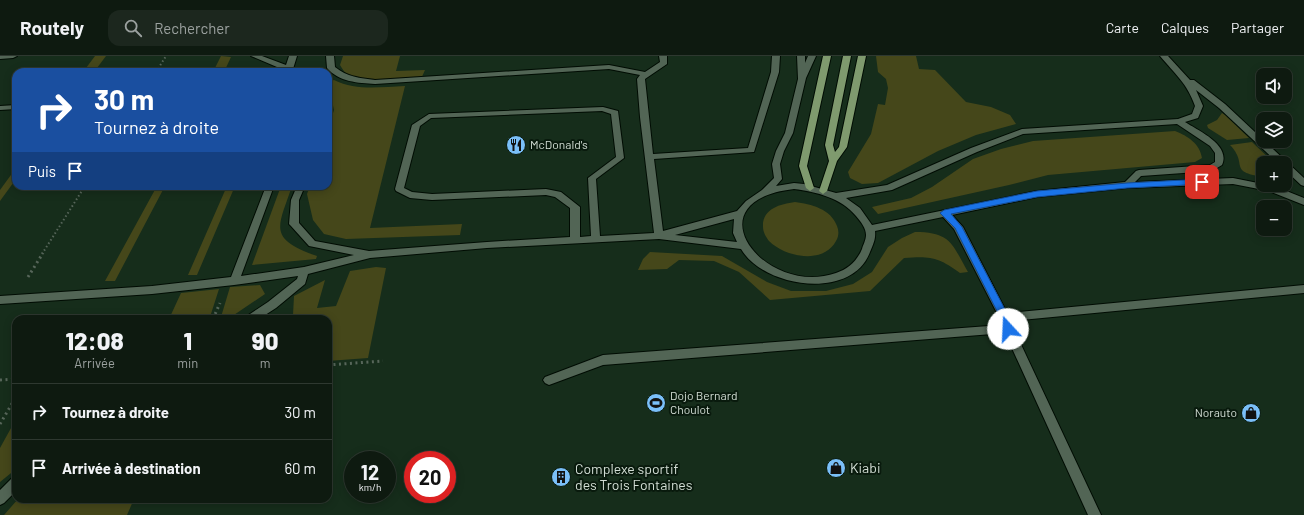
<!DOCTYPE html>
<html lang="fr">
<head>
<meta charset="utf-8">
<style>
  :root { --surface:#0e1a10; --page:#1c271e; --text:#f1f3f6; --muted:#9ba19f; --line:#2e3830 }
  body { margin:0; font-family:Barlow,sans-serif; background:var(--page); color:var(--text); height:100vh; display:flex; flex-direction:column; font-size:15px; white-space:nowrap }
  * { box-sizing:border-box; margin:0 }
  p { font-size:13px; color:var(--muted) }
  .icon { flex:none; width:22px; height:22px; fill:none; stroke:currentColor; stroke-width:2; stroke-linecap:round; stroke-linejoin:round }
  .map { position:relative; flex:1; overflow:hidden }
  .sheet { position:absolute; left:12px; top:259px; width:320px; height:188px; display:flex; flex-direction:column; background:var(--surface); border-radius:12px; box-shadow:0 2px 10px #0003,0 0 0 1px var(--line) }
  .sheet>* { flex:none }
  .guide { position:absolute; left:12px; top:12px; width:320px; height:122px; border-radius:12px; box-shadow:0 2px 10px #0003,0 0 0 1px var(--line); background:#1a4fa0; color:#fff; overflow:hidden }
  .fabs { position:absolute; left:1256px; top:12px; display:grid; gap:8px }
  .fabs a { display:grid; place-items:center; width:36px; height:36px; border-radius:8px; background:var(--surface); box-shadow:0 2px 10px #0003,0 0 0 1px var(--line); font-size:20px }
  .speed { position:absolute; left:344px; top:395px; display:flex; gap:8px; font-size:20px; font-weight:700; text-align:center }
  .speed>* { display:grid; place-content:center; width:52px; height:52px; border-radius:50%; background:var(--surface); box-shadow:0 2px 10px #0003,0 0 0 1px var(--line); line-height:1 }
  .speed small { font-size:10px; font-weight:400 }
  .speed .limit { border:6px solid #d22; background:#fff; color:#111 }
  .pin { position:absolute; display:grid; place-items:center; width:34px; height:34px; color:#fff; margin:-17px; border-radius:8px; box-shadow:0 2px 6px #0006 }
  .me { position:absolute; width:44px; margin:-22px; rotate:340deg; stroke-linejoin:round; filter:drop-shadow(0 0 3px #0008) }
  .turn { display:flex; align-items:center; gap:14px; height:84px; padding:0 16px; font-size:18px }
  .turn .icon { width:52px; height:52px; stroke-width:2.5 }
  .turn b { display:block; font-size:28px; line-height:34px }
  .then { display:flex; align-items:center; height:38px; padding:0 16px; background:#0003; gap:8px; font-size:15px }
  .eta { display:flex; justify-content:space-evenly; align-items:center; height:68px; text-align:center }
  .eta b { font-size:24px; font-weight:800; line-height:28px }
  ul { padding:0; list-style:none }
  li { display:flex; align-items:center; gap:12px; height:56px; padding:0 16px; border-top:1px solid var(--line) }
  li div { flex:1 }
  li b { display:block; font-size:15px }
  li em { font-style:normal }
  header { display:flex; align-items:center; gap:24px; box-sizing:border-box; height:56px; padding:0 20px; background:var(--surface); border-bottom:1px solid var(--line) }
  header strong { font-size:19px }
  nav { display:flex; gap:22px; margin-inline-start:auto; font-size:14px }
  .search { width:280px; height:36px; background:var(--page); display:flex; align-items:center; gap:10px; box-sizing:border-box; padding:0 14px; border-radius:12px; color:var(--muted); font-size:15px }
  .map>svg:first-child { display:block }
</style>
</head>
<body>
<header>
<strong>Routely</strong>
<div class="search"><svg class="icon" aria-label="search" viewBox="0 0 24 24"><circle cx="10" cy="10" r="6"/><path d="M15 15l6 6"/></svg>Rechercher</div>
<nav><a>Carte</a><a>Calques</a><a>Partager</a></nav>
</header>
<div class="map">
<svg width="1304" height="459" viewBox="0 0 1304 459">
  <rect width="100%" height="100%" fill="#122316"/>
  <!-- built -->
  <path fill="#162d1b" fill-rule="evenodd" d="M0,0H1304V459H0ZM16,16H328V130H16ZM1263,19H1285V41H1263ZM1263,63H1285V85H1263ZM1263,107H1285V129H1263ZM1263,151H1285V173H1263ZM16,263H328V443H16ZM353,404H387V438H353ZM413,404H447V438H413Z"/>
  <!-- green -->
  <path fill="#45471a" d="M95,0H106L94,16H83Z
    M221,0L231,1L224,16H213Z
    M343,0H400L396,15L425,14L421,23C405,23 359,27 346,17C344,16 342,12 340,9Z
    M876,0H916L919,13L935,14L966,46L991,51L1010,59L1016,68L976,79L938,95L878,127L862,128L850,122L848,116L871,78L878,48L885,49L888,32L886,23L878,16Z
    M334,24C356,35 380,31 405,30L370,172L462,168L460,179L346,183L324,178L313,164L307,138L310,130H328V73L334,54L331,40L328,37V26Z
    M1222,57L1225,59L1249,82L1227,84L1208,72L1207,69L1217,64Z
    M1175,75C1188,80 1200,88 1202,102L1195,106L1048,119L1009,129L878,158L872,151L911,142L932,131L973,103L1001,93L1033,85Z
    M1252,86L1274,107H1263V121C1227,115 1249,109 1230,89Z
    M16,112V123L0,145V134Z
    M157,130H165L115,225H105Z
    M227,130H235L197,219H188Z
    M281,130H292C278,172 267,182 317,200L316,203L252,209Z
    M795,146C811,148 831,153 837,170C839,175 839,180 836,185C823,209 785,201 769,185C766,181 763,176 763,171C762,153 780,148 795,146Z
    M915,176C951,176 952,188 968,216L960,217C938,201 931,200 904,202L870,235L770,244L739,216L714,205L679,204L667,213L638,214L643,203L650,196L722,200L767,226L791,235H826L853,228L872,216L888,191L902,182Z
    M376,211L386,212L368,302L328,305V263H288L293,259L294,240L325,224L317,252L336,250L350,215Z
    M260,229L265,238L228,263H218L221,261L230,231Z
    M219,233L210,261L207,263H169L181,237Z
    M16,363V413L0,426V392Z
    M18,443H134L127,459H4Z"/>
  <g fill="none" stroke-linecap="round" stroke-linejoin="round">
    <!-- service casing -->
    <g stroke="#010c03" stroke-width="2">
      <path id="service" d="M0,0H17L13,2L0,3Z
        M251,0H262L286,9L289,0H297L293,13L296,16H282L284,14Z
        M326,0H334L335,11C347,21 360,22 375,24L609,9L645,16L660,6L659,0H667V8L645,23L653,98L748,92L771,16L772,0H780L779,16L754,96L654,103L663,175L737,155L746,145L762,134L774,122L772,108L776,95L785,77L798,23L797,0H805V7L808,0H816L806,22L793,77L784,95L780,108L782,123L776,130L794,127L804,128L836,137L887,129L971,92L1022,73L1178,63L1192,58L1195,50C1187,27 1175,18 1160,0H1168L1190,24H1194L1225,48L1304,122V130L1301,129L1285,114V107H1278L1219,52L1196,34L1203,50L1198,62L1185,66C1199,75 1231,89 1222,109L1212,115L1141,120L1135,126L1233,122L1263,128V129L1274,130L1304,142V149L1269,135L1233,128L1127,132L1037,141L952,159L963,171L1007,257L1304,229V237L1010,265L1101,459H1088L1005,277L603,309L549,329L545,327L543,324L545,321L603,299L1002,269L999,261L954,173L943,161L875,175C876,183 873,189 870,196C852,245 764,232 741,193L659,183L487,192L370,202L308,218L305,228L276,252L259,263H246L247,260L268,246L297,223L298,220L234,229L152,238L0,248V240L152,230L231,221L266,130H274L241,220L304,211L354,199L309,190L291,170L289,168L291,144L297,130H305L299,144V167L315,185L369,195L487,186L570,181V152L555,141L546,139L432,144L410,142L396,135L395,133L412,69L429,58L603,51L618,55L624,102L596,123L600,180L654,177L640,61L637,23L640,19L609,13L375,28C358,27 339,26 327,12ZM602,55L611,58L616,101L588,122L591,180L580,181V151L561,136L546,133L432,138L412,136L404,132L420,70L431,62ZM1177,68L1210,90L1215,97V106L1210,109L1139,114L1136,115L1125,126L1037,135L872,169L860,152L846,142L892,134L977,96L1023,78ZM794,133C817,136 841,142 856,160C861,166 866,172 866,179C866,184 863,189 862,193C857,205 848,213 836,217C765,242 689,145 794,133ZM734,163L733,177L737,186L675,179Z
        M16,49V53L0,54V50Z
        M16,420V435L4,447L0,449V434L12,422Z"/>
    </g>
    <!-- primary casing -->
    <g stroke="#010c03" stroke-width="2">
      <path id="primary" d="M823,0H831L807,110L814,132L810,135L806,132L799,110Z
        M843,0H851L833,89L835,96L839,91L858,0H866L847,91L837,105L827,135L823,138L819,135L829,105L825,89Z"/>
    </g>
    <!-- path-far1 -->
    <path stroke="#57665a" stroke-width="2" stroke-dasharray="1.5 2.5" stroke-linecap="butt" d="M156,16L166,0
      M42,198L85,130"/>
    <!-- path -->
    <path stroke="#57665a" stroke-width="3" stroke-dasharray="2 3.5" stroke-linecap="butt" d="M28,221L43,197
      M213,263L220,247
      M328,309L383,305
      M0,324L16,323
      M0,368L16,341"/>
    <!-- service -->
    <use href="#service" fill="#526555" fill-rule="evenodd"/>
    <!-- primary -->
    <use href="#primary" fill="#7f9a6e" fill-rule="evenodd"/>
  </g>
  <!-- route -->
  <path fill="#1a73e8" stroke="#114b97" d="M1202,123L1206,126L1205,128L1127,132L1037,141L951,158L962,171L1009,261L1012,273L1011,276H1004L1000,261L955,172L940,157L944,154L1037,135L1127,127Z"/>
  <!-- icons -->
  <defs>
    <g id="restaurant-disc" transform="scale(1)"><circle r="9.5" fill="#7abff8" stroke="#091a0d"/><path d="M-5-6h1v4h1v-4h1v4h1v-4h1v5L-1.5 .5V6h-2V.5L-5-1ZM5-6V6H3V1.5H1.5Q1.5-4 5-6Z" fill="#111"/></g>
    <g id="stadium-disc" transform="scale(1)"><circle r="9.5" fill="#7abff8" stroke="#091a0d"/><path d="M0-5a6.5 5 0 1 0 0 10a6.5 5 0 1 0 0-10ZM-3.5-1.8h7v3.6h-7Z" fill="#111"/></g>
    <g id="shop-disc" transform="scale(1)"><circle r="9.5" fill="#7abff8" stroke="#091a0d"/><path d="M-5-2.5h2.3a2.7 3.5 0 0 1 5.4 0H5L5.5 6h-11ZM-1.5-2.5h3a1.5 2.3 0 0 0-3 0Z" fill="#111"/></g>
    <g id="building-disc" transform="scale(1)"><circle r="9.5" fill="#7abff8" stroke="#091a0d"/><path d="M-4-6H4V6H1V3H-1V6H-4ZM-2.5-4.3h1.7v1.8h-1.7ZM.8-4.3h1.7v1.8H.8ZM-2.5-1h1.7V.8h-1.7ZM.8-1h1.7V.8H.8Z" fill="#111"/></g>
  </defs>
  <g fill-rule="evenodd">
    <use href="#restaurant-disc" x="516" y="89"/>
    <use href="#stadium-disc" x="656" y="347"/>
    <use href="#shop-disc" x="1251" y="357"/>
    <use href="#shop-disc" x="836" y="412"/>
    <use href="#building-disc" x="561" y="421"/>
  </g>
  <g text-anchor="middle" stroke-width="4" stroke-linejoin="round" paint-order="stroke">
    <!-- poi labels -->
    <g font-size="12" fill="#d3ded5" stroke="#091a0d" text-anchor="start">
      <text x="530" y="93">McDonald's</text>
      <text x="670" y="344">Dojo Bernard<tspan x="670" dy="14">Choulot</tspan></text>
      <text x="1237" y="361" text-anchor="end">Norauto</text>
    </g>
    <!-- near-poi labels -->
    <g font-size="14" fill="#d3ded5" stroke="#091a0d" text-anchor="start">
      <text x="850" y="417">Kiabi</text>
      <text x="575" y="418">Complexe sportif<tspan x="575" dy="16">des Trois Fontaines</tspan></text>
    </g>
  </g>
</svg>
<div class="fabs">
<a><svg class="icon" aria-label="sound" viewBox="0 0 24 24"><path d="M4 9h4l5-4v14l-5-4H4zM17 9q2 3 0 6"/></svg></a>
<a><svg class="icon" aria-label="layers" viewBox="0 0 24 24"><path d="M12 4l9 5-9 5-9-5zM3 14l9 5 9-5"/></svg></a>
<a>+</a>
<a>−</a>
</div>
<div class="speed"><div>12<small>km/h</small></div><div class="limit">20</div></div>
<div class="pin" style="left:1202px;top:126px;background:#d93025"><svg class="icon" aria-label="arrive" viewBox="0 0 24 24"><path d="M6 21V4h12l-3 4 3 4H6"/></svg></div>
<svg class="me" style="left:1008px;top:273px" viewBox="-20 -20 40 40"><circle r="19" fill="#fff"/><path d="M0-13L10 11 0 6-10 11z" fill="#1a73e8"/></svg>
<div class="guide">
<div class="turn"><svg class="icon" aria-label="right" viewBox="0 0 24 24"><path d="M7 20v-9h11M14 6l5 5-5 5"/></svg><div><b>30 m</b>Tournez à droite</div></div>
<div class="then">Puis<svg class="icon" aria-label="arrive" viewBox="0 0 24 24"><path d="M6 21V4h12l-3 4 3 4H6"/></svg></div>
</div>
<section class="sheet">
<div class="eta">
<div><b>12:08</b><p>Arrivée</p></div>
<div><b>1</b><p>min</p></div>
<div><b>90</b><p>m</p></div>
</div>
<ul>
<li><svg class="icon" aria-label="right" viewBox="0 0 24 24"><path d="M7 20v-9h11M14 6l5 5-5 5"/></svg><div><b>Tournez à droite</b></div><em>30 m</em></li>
<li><svg class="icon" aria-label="arrive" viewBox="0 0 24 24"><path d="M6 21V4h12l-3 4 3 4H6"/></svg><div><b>Arrivée à destination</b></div><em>60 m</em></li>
</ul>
</section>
</div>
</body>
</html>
